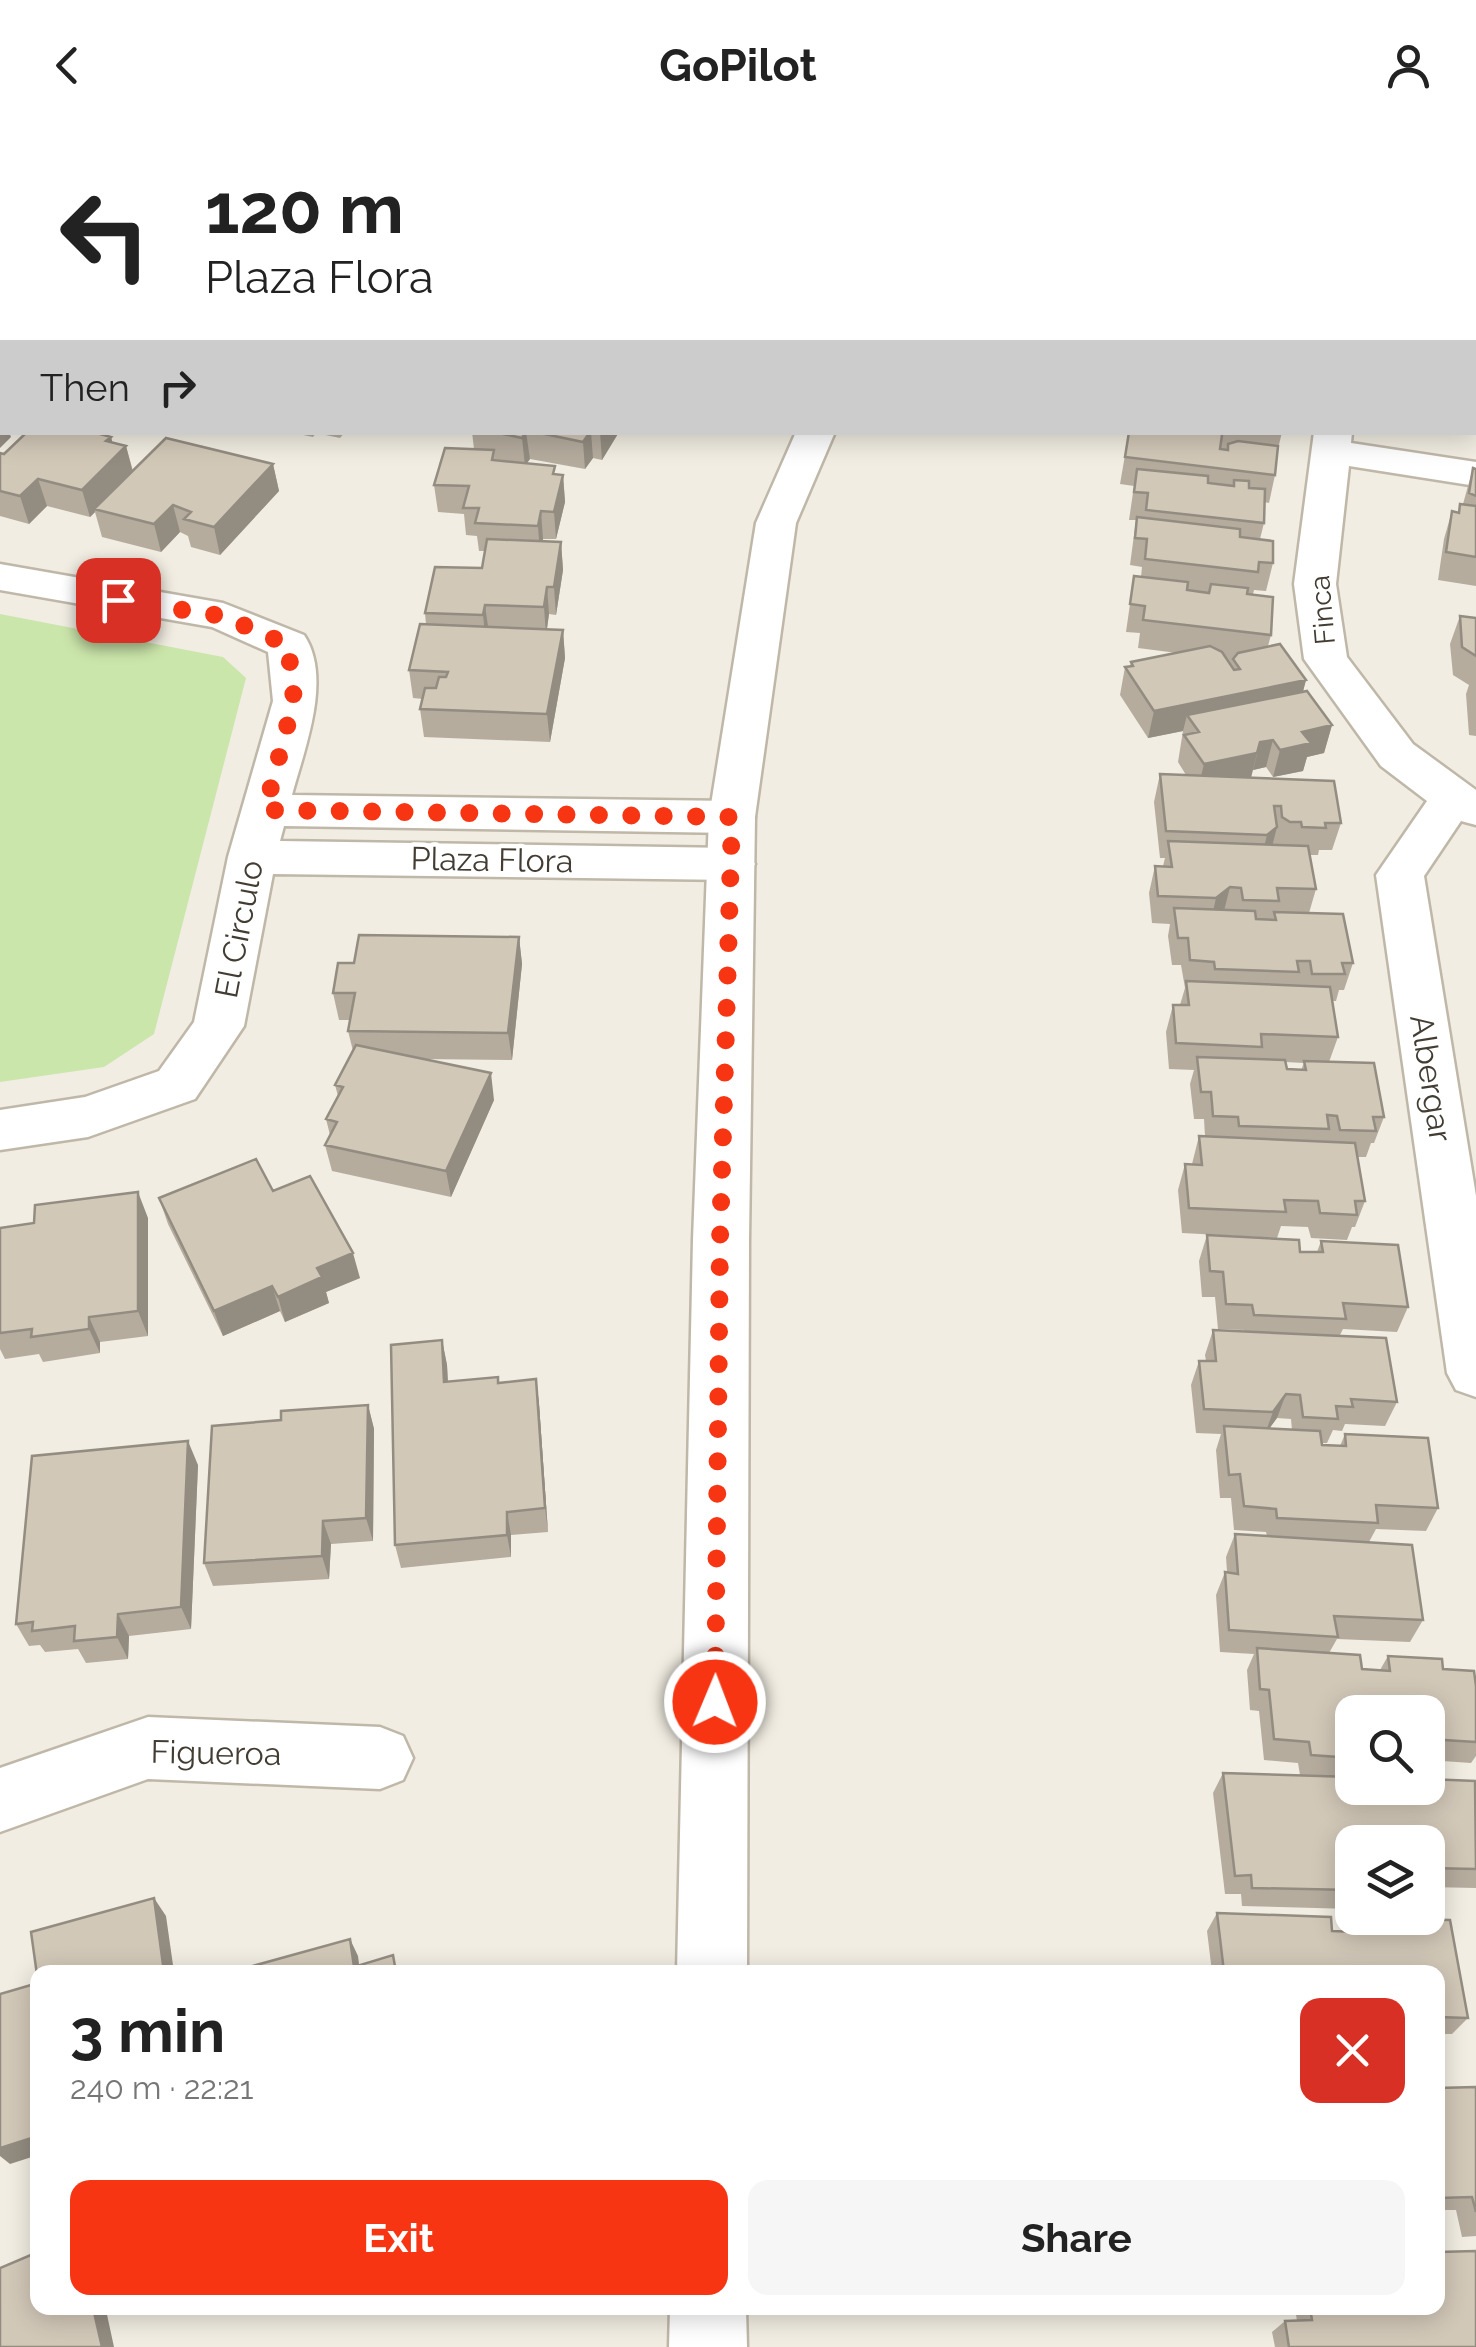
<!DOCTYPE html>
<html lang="en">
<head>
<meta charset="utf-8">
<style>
  :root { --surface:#fff; --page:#f6f6f6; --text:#222; --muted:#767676; --accent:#f73513 }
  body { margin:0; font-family:Raleway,sans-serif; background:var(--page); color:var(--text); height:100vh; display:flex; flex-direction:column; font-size:38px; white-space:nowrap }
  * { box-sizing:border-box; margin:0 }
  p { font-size:32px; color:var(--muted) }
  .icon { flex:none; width:55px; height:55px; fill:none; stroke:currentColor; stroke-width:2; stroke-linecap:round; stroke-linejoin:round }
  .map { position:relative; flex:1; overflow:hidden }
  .details { position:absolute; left:30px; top:1835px; width:1415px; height:350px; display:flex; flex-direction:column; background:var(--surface); border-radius:20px; box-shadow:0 5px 25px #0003 }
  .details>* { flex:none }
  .banner { position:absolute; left:0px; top:0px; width:1478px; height:305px; box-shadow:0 5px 25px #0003; background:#fff; color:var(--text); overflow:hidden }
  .buttons { position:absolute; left:1335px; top:1565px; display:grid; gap:20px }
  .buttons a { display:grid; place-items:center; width:110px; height:110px; border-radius:20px; background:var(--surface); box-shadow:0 5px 25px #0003; font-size:50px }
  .pin { position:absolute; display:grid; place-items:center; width:85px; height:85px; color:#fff; margin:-42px; border-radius:20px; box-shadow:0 5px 15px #0006 }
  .me { position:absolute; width:110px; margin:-55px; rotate:1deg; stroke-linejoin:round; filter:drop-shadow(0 0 8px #0008) }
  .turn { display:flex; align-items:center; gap:35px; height:210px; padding:0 40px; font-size:45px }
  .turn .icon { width:130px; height:130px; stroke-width:2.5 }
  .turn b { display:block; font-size:70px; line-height:85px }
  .then { display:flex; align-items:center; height:95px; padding:0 40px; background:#0003; gap:20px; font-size:38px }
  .round { display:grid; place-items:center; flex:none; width:105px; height:105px; border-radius:20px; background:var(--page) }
  .summary { display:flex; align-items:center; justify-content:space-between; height:170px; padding:0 40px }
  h1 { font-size:60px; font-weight:700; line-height:75px }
  .button { display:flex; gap:20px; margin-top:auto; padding:20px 40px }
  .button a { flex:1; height:115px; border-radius:20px; background:var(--accent); color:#fff; font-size:40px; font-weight:700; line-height:115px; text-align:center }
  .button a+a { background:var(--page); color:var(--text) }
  header { display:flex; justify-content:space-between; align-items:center; height:130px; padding:0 40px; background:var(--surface); font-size:45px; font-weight:700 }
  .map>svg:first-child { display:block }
</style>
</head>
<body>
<header><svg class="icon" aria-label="back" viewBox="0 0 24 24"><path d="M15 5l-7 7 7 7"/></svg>GoPilot<svg class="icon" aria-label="person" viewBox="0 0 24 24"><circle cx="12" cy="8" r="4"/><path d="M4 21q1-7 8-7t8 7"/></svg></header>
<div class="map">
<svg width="1476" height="2217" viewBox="0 0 1476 2217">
  <rect width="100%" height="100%" fill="#f1ede2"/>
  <!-- green -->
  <path fill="#cbe6ab" d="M0,484L223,527L246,548L154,904L104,937L0,952Z"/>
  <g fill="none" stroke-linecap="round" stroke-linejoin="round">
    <!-- minor casing -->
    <g stroke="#bfb7a8" stroke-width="5">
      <path id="minor" d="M791,0H833L834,2H792Z
        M1476,22V43H1475V22Z
        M0,69H2V91H0Z
        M1475,270H1476V294H1475Z
        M1314,302H1352L1351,313L1476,332V356L1349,336L1336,454L1347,527L1413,614L1476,660V695L1461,691L1424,746L1476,1066V1267L1456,1260L1447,1243L1376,745L1427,671L1381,636L1304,529L1294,454Z
        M0,434L223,473L304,505C333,548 304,620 292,665L732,671L748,676L755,687L748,698L732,703L284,696L280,711L731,718L748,722L755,734L748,746L731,750L273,744L244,896L195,969L88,1007L0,1020V980L85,967L159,941L194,892L228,727L273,571L268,522L212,497L0,460Z
        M148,1587L380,1597L403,1606L413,1628L403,1650L380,1659L148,1649L0,1702V1638Z"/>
    </g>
    <!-- tertiary casing -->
    <g stroke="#bfb7a8" stroke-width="5">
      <path id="tertiary" d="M796,302H835L796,393L755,687L749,1110L747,1842H677L693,1110L709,687L756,393Z
        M670,2178H746L747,2217H669Z"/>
    </g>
    <!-- minor -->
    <use href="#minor" fill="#fff" fill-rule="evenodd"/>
    <!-- tertiary -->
    <use href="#tertiary" fill="#fff" fill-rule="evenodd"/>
  </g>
  <!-- wall -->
  <path fill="#b5ac9e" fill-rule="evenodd" d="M453,0H580V2H450Z
    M1305,0H1452L1450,2H1303Z
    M1475,160H1476V263H1475Z
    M2,200V229L0,221V202Z
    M289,302H345L340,308L316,303L313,307Z
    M472,302H619L602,330L593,328L585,339L530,329L526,333L555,344L563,345L565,372L556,409H543V411L561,412L563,440L556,485L549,484L547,499L563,500L565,528L550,612L424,607L420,579L423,569L413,568L409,540L426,495L425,483L482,438L485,421H479L477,406L466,405L464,384L438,382L434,355L474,319Z
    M1129,302H1282L1278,319L1275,345L1269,373L1264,372V393L1260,409L1273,433L1266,461L1254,460L1253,464L1271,505L1268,516L1306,550L1303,561L1332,595L1324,623L1307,627L1303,641L1273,647L1266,637L1253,640L1251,648L1341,693L1332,720H1319L1318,725H1310L1316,759L1309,783L1353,833L1344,860H1339L1336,871H1332L1338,907L1329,932L1384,987L1374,1013H1371L1366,1027H1358L1365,1071L1355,1097H1352L1347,1110L1311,1108L1308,1097L1281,1096L1277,1108L1182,1103L1178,1060L1185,1034H1192L1199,1006H1205L1204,989H1194L1190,954L1194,940L1169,939L1166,902L1173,875H1180L1185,858L1181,835H1172L1168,806L1170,794L1152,793L1149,763L1155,736H1163L1165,728H1160L1154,672L1160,644L1186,645L1178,632L1183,601L1148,608L1120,565L1125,537L1130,536L1131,532L1177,523L1138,518L1140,503L1126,502L1134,446L1141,447L1142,437L1130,435L1136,390H1129L1134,356L1120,354ZM1285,932L1304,933L1301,940L1287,939Z
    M111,307L112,312L126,316L133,341L273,334L279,361L220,425L191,417L188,406L180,402L161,422L102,407L95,382L90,387L47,376L29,394L0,386V323L4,324Z
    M1473,338L1476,339V456L1438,450L1444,409L1452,381L1458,382L1460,374H1463Z
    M1460,486L1476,488V606L1469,605L1466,564L1469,555L1453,545L1450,514Z
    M519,807L522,834L512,930L421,929L494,970L451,1067L332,1041L325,1015L330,1005L326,989L338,966L335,955L353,921L348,901L350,890H339L333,863L354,833Z
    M273,1061L360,1148L326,1162L329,1173L285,1192L280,1181L223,1206L168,1094L159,1068Z
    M148,1088V1206L100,1212V1223L43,1232L39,1224L5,1229L0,1219V1098Z
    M1207,1105L1300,1122H1317L1321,1111L1408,1177L1397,1202L1343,1199L1340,1205L1397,1272L1385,1296L1345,1294L1342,1301L1333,1300L1327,1313H1322V1315L1340,1316L1345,1304L1438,1378L1426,1401L1376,1399L1369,1412L1423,1490L1410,1512L1337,1509L1329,1523L1362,1539L1380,1540L1388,1526L1443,1539L1476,1556V1626L1471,1633L1428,1630V1582H1352V1658L1476,1655V1758L1428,1757V1712H1352V1779L1242,1776L1241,1764H1225L1213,1663L1223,1643L1300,1645L1298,1633L1264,1630L1259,1581L1250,1580L1247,1540L1254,1524L1220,1522L1216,1465L1225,1442H1227L1226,1427L1235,1404L1267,1406L1266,1402L1234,1400L1231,1368H1220L1216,1320L1221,1304L1196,1303L1191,1255L1199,1231H1206L1205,1225L1213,1200L1244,1201V1200L1218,1199L1215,1167H1202L1199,1131ZM1277,1288L1291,1289L1292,1300L1269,1298Z
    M442,1210L447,1235L448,1252L499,1253L536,1249L539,1274L548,1402L511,1405V1427L401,1438L395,1415Z
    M368,1275L374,1299L373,1411L331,1414L329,1449L213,1456L204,1433L281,1290Z
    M198,1335L191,1499L129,1506L128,1529L86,1533L78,1519L45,1522L40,1515L29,1516L16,1494Z
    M1217,1783L1331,1787L1332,1801H1345L1355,1788L1450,1790L1468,1888L1452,1904H1438V1842H1212L1207,1801Z
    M1476,1957V2106L1462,2107L1456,2080H1438V1958Z
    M1295,2178H1438L1476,2217H1275L1272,2202L1285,2191H1297Z"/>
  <!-- shaded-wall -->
  <path fill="#938c81" d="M73,0H136L137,2H59Z
    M164,0H197L186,2H165Z
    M561,0H580V2H561Z
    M2,139V170H1L2,198L0,199V140Z
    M2,280V302H9L11,307L0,318V282Z
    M526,302L530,329L525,336L522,308Z
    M590,302H591L593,328L585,339L583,312Z
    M600,302H619L602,330Z
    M111,307L116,326L126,316L133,343L94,379L95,382L90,387L82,360L106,311Z
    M273,334L279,361L220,425L214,397Z
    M563,345L565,372L556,409L554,382Z
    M38,349L47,376L29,394L20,366Z
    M173,375L180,402L161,422L154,394Z
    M541,381L543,409L540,424L538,396Z
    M561,412L563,440L556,485L554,457Z
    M547,457L549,484L546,505L544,477Z
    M485,475L489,503L486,513L483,485Z
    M563,500L565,528L550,612L547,584Z
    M1306,550L1299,577L1187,585L1183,601L1148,608L1154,581Z
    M1332,595L1324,623L1307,627L1303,641L1273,647L1280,620L1302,602Z
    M1273,610L1266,637L1253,640L1260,612Z
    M1257,623L1250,651L1197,662L1204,634Z
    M1277,697L1270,725L1260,733L1267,705Z
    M1230,757L1223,785L1210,795L1216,768Z
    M519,807L522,834L512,930L508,903Z
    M491,943L494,970L451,1067L446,1041Z
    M138,1062L148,1088V1206L138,1181Z
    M353,1123L360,1148L326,1162L329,1173L285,1192L278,1167L317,1138Z
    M272,1156L280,1181L223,1206L214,1181Z
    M89,1187L100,1212V1223L89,1199Z
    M442,1210L447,1235L449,1277L444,1252Z
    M536,1249L539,1274L548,1402L545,1378Z
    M1286,1264L1277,1288L1264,1306L1273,1282Z
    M368,1275L374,1299L373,1411L366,1388Z
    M188,1311L198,1335L191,1499L181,1477Z
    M507,1382L511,1405V1427L507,1405Z
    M323,1391L331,1414L329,1449L322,1426Z
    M118,1484L129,1506L128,1529L117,1507Z
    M154,1768L166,1786L174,1842H164Z
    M350,1809L358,1826L360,1842L354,1837Z
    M38,2006V2025L10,2034L0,2026V2018Z
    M93,2178H102L106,2180L114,2217H102Z"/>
  <!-- building -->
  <path fill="#d2c8b8" stroke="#938c81" stroke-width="2.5" d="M32,0H73L59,2H33Z
    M453,0H510L530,2H450Z
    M1305,0H1347L1358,2H1303Z
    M1379,0H1437L1435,2H1389Z
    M1475,160H1476V204H1475Z
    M27,302H93L111,307L106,311L126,316L82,360L38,349L20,366L0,361V323L4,324Z
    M494,302H526L522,308Z
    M535,302H590L583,312Z
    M1129,302H1218L1222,305L1220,319L1228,320V314L1238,311L1278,316L1275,345L1125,327Z
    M166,308L273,334L214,397L184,389L191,382L173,375L154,394L94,379Z
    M445,318L494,320L492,330L555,336L553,344L563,345L554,382L541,381L538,396L475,393L479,378H463L469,356L434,355Z
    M1473,338L1476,339V366L1469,363Z
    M1137,339L1208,346V353L1234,356V350L1249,351V358L1265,359L1264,393L1146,380L1148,363L1134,362Z
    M1460,374L1476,376V427L1446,422L1452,381L1459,383Z
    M1137,387L1240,399V407L1273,411V433L1259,432L1258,442L1145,429L1147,409L1135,408Z
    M487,409L561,412L554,457H547L544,477L485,475L483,485L425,483L435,437L482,438Z
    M1134,446L1188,452L1187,460L1209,463L1211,454L1248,458L1247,464L1273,467L1271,505L1143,490L1145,476L1130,474Z
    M1460,486L1476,488V526L1462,517Z
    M420,494L563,500L547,584L420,579L425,558H436L439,547H446L448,542L409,540Z
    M1280,514L1306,550L1154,581L1125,537L1133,536L1131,532L1210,516L1222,522L1234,540L1240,539L1233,529L1238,523Z
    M1307,561L1332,595L1302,602L1311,613L1280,620L1273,610L1260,612L1257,623L1204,634L1184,605L1199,602L1187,585Z
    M1160,644L1334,651L1341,693H1325L1326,698L1302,697L1301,692H1290L1282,687L1281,676H1274L1277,697L1267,705L1166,701Z
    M1168,711L1308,716L1316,759L1277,758L1279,771L1243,770L1241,758L1230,757L1216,768L1158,766L1155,736L1172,737Z
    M1174,778L1255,781L1256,789L1276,790L1274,782L1343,784L1353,833H1342L1345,844H1312L1310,831H1297L1299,842L1215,839L1214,832L1190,830L1188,808H1178Z
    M359,805L519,807L508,903L348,901L355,863H333L338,833H354Z
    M1186,851L1330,857L1338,907L1261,904L1262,917L1176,913L1173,875H1189Z
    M356,915L491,943L446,1041L325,1015L337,992L326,989L343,957L335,955Z
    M1197,927L1285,930L1287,939L1306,940L1304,931L1374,933L1384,987H1373L1376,1001L1340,1000L1337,986L1327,985L1329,999L1239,996L1238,987L1213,986L1211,962H1201Z
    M1199,1006L1355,1013L1365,1071H1355L1357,1085L1320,1083L1318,1071L1284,1070L1286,1082L1189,1078L1185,1034L1202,1035Z
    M256,1029L273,1061L310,1046L353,1123L317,1138L322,1147L278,1167L272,1156L214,1181L159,1068Z
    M138,1062V1181L89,1187V1199L31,1207L32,1199L0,1203V1098L34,1093L35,1075Z
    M1207,1105L1299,1110L1300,1122H1323L1321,1111L1398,1115L1408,1177L1343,1173L1346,1189L1254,1185L1252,1175L1226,1174L1223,1142L1210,1141Z
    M1213,1200L1386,1208L1397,1272L1351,1269L1353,1277L1336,1276L1338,1289L1303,1287L1300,1265L1286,1264L1273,1282L1204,1279L1199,1231H1216Z
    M442,1210L444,1252L498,1247V1253L536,1249L545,1378L507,1382V1405L395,1415L391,1215Z
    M368,1275L366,1388L323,1391L322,1426L204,1433L212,1296L281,1290V1281Z
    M1224,1296L1320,1301L1322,1315L1346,1316L1345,1304L1428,1308L1438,1378L1376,1375L1378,1393L1277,1388L1276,1379L1244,1376L1240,1344L1229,1345Z
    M188,1311L181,1477L118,1484L117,1507L74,1511L75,1496L32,1501L33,1492L16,1494L32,1326Z
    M1235,1404L1412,1415L1423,1490L1334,1486L1338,1507L1229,1500L1225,1442L1238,1444Z
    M1257,1518L1360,1525L1362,1539L1390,1541L1388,1526L1442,1529L1443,1539L1474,1541L1476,1556V1612L1428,1609V1582H1352V1628L1311,1625L1309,1612L1274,1609L1269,1560L1260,1559Z
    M1223,1643L1352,1647V1658H1428V1649L1475,1651L1476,1739L1428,1738V1712H1402L1401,1704L1390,1703L1392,1712H1352V1760L1252,1758L1251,1745L1235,1746Z
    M154,1768L164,1842H38V1852L31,1802Z
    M1217,1783L1331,1787L1332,1801L1358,1802L1356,1788L1450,1790L1468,1888L1438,1887V1842H1224Z
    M350,1809L354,1837L393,1825L396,1842H231Z
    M38,1853V2006L0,2018V1864Z
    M1476,1957V2082L1472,2067L1438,2068V1958Z
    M1476,2121V2217H1289L1285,2191L1312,2190L1310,2178H1438V2122Z
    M38,2122V2178H93L102,2217H0V2138Z"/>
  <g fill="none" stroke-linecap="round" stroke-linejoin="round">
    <!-- route -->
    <path stroke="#f73513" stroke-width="18" stroke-dasharray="0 32.4" d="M118,470L223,486L288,515L294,570L265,680L732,687L720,1110L715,1572"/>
  </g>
  <g text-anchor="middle" stroke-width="9" stroke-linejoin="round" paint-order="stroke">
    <!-- far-street labels -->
    <g font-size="28" fill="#423c33" stroke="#fff">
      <text transform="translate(1322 480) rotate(-95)" y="10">Finca</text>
    </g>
    <!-- street labels -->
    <g font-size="32" fill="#423c33" stroke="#fff">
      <text transform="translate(492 730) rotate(1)" y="11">Plaza Flora</text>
      <text transform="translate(239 799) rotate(-79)" y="11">El Circulo</text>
      <text transform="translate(1431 948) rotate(81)" y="11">Albergar</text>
      <text transform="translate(216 1623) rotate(1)" y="11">Figueroa</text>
    </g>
  </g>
</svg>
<div class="buttons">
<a><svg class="icon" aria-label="search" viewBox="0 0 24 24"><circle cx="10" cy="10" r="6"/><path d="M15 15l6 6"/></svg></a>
<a><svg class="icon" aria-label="layers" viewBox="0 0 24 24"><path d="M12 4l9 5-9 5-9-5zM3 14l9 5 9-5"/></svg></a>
</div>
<div class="pin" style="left:118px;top:470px;background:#d93025"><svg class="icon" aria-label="arrive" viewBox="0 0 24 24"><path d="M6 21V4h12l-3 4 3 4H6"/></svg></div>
<svg class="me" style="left:715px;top:1572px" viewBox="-20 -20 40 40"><circle r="17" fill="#f73513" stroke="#fff" stroke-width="3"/><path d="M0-11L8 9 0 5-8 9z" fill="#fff"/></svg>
<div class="banner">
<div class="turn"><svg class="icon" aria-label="left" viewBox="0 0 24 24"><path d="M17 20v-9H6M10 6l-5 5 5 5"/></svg><div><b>120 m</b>Plaza Flora</div></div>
<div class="then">Then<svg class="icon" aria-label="right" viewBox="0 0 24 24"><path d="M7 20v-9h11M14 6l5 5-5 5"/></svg></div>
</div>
<section class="details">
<div class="summary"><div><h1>3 min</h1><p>240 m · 22:21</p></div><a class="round" style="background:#d93025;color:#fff"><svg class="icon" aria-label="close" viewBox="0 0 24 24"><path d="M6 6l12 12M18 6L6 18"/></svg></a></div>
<div class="button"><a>Exit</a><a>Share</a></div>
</section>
</div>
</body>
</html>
